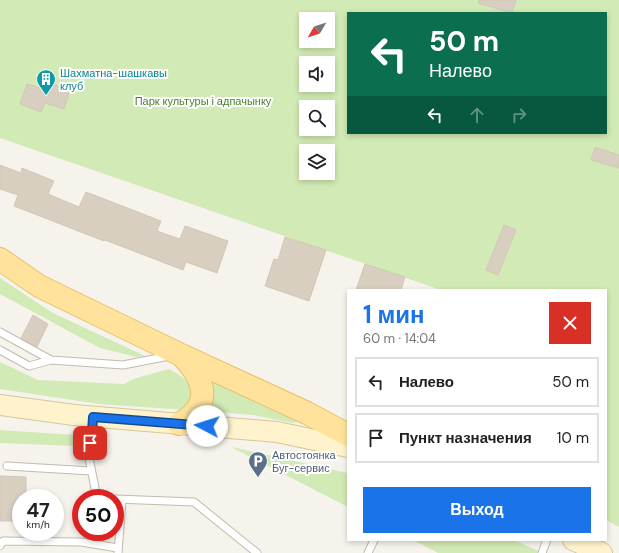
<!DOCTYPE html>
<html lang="ru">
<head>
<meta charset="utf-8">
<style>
  :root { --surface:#fff; --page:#f2f2f2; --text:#222; --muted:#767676; --line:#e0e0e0; --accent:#1a73e8 }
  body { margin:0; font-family:"DM Sans",sans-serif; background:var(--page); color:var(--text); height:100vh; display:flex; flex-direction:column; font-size:15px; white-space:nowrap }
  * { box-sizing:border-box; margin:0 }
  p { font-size:13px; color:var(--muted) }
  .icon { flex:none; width:22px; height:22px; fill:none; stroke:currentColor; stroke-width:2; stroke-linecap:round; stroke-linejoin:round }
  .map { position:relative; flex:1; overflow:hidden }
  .panel { position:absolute; left:347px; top:289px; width:260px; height:252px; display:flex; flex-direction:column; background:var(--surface); border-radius:0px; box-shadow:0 2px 6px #0003 }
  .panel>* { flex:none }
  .guide { position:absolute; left:347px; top:12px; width:260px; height:122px; border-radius:0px; box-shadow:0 2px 6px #0003; background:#0b6e4f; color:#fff; overflow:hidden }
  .needle { width:26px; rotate:231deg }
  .fabs { position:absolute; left:299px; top:12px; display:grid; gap:8px }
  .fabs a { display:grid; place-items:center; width:36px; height:36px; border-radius:0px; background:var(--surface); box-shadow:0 2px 6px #0003; font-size:20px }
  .speed { position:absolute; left:12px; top:489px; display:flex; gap:8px; font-size:20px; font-weight:700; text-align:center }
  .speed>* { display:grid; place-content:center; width:52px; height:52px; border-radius:50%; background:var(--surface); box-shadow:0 2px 6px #0003; line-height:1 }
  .speed small { font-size:10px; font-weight:400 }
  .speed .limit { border:6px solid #d22; background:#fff; color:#111 }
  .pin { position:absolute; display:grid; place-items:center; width:34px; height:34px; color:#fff; margin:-17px; border-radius:8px; box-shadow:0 2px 6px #0006 }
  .me { position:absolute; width:44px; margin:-22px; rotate:275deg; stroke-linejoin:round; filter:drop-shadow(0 0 3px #0008) }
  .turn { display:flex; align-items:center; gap:14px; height:84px; padding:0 16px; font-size:18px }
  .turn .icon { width:52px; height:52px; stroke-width:2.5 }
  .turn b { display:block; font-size:28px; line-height:34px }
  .lanes { display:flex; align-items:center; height:38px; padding:0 16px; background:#0003; justify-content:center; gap:20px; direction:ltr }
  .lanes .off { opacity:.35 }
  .round { display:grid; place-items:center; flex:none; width:42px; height:42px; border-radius:0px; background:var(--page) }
  .summary { display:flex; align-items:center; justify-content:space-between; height:68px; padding:0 16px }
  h1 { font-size:24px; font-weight:700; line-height:30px; color:var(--accent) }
  .action { display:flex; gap:8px; margin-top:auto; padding:8px 16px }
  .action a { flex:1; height:46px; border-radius:0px; background:var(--accent); color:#fff; font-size:16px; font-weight:700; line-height:46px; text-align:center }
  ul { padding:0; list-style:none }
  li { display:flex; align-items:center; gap:12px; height:50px; margin:0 8px 6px; padding:0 8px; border:2px solid var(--line); border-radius:0px }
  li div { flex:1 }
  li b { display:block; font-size:15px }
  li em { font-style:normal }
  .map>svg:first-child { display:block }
</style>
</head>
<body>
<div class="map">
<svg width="619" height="553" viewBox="0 0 619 553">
  <rect width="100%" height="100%" fill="#f6f3ec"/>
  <!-- green -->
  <path fill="#d2eab5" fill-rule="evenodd" d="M0,0H619V527L606,520V290H441L0,138ZM348,13H606V133H348ZM306,19H328V41H306ZM306,63H328V85H306ZM306,107H328V129H306ZM306,151H328V173H306Z
    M0,278L53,313L145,356L136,357L100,348L0,294Z
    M0,362L38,380L124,384L133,379L169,369C181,375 188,380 193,393L188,410L99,404L0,389Z
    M203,375L298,419L297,422L293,423L253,415L206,411Z
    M0,430L76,435L75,446L0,443Z
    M232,447L348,473V507L235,449Z
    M413,540H514L543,553H438Z"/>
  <!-- building -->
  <path fill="#d8cfc1" stroke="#d3c7b4" d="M479,0H516L512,13L478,3Z
    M50,83L70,90L64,109L45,103L41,112L20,104L27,84L47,90Z
    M595,147L619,155V168L591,160Z
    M0,165L21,173L22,168L54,181L48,194L79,207L86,192L161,221L157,231L180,239L185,226L228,241L217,273L186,262L183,270L105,240L104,241L14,206L18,195L0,189Z
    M504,225L516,230L498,275L486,270Z
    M285,237L326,250L309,301L265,286L274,259L278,260Z
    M365,264L405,277L401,290H356Z
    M33,315L48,324L37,347L21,338Z
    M0,476L26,477V498H21V521H0Z"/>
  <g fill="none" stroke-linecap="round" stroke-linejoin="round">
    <!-- service casing -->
    <g stroke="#c2bbae" stroke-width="9">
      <path id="service" d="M0,332L51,360
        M0,350L29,366L51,360L123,365L169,356
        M93,417L92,433L88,453L97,498
        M7,466L91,471
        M115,499L194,502L257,553
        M0,546L3,541L81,542L118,548
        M118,553L122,500
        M368,553L374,540
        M542,553L547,540"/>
    </g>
    <!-- secondary casing -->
    <g stroke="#d6c79b" stroke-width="22">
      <path id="secondary" d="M0,405L74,415L277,432L348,447
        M573,540L602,553"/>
    </g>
    <!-- primary casing -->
    <g stroke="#e6c16a" stroke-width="24">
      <path id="primary" d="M0,259L39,286L179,354L307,413L348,435
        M179,424C214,405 205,380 182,356"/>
    </g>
    <!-- service -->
    <use href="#service" stroke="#fff" stroke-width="7"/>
    <!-- secondary -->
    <use href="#secondary" stroke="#fff3cd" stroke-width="20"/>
    <!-- primary -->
    <use href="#primary" stroke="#ffe39c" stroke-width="22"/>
  </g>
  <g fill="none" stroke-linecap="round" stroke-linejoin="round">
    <!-- route casing -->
    <g stroke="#114b97" stroke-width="10">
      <path id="route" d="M90,443L92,433L93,417L207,426"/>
    </g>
    <!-- route -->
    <use href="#route" stroke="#1a73e8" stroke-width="7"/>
  </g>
  <!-- icons -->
  <defs>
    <g id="building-pin" transform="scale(1)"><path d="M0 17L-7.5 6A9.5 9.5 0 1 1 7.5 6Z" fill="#0f9aa8" stroke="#fff"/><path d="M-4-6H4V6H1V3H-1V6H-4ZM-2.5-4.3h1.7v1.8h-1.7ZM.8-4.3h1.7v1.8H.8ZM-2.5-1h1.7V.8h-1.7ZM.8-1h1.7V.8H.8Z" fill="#fff"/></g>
    <g id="parking-pin" transform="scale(1)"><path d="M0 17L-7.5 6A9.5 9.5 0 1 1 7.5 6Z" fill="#5c6f8a" stroke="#fff"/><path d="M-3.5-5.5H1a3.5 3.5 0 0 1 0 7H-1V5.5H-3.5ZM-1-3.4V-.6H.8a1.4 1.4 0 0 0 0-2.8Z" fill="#fff"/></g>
  </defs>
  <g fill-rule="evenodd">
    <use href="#building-pin" x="46" y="79"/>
    <use href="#parking-pin" x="258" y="461"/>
  </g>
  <g text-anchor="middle" stroke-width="4" stroke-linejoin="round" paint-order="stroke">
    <!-- culture labels -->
    <g font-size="11" fill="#0d838f" stroke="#fff" text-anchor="start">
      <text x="60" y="77">Шахматна-шашкавы<tspan x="60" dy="13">клуб</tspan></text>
    </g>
    <!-- park labels -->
    <g font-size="11" fill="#4a7f2a" stroke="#fff">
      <text x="203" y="105">Парк культуры і адпачынку</text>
    </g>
    <!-- service labels -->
    <g font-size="11" fill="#4e5e75" stroke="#fff" text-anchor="start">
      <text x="272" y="459">Автостоянка<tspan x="272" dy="13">Буг-сервис</tspan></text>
    </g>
  </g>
</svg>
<div class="fabs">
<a><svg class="needle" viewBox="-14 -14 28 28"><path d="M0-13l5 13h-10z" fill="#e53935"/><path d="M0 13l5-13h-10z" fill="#767676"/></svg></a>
<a><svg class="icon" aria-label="sound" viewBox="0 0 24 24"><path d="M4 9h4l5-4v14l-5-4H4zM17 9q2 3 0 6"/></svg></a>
<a><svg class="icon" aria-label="search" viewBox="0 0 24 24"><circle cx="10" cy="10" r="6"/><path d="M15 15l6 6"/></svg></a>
<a><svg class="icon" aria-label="layers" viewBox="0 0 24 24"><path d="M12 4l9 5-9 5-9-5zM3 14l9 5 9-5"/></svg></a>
</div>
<div class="speed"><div>47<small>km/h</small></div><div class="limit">50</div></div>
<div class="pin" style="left:90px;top:443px;background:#d93025"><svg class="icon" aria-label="arrive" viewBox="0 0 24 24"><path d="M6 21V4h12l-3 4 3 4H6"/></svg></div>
<svg class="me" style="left:207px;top:426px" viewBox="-20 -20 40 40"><circle r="19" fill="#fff"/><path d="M0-13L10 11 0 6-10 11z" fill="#1a73e8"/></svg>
<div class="guide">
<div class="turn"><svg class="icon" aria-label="left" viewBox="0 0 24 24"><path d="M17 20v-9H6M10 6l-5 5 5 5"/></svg><div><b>50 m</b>Налево</div></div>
<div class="lanes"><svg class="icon" aria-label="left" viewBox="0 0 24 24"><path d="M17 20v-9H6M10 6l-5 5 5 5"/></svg><svg class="icon off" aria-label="ahead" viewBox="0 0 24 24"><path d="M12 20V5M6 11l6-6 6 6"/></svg><svg class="icon off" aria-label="right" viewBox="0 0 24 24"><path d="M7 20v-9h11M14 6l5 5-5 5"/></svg></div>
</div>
<section class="panel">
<div class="summary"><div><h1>1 мин</h1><p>60 m · 14:04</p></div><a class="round" style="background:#d93025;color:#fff"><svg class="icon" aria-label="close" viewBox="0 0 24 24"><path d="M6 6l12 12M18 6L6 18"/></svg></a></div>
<ul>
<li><svg class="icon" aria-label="left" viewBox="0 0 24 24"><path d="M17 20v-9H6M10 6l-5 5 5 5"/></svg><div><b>Налево</b></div><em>50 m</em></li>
<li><svg class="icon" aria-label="arrive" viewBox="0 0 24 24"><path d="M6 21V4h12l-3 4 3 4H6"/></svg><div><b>Пункт назначения</b></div><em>10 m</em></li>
</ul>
<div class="action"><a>Выход</a></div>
</section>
</div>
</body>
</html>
